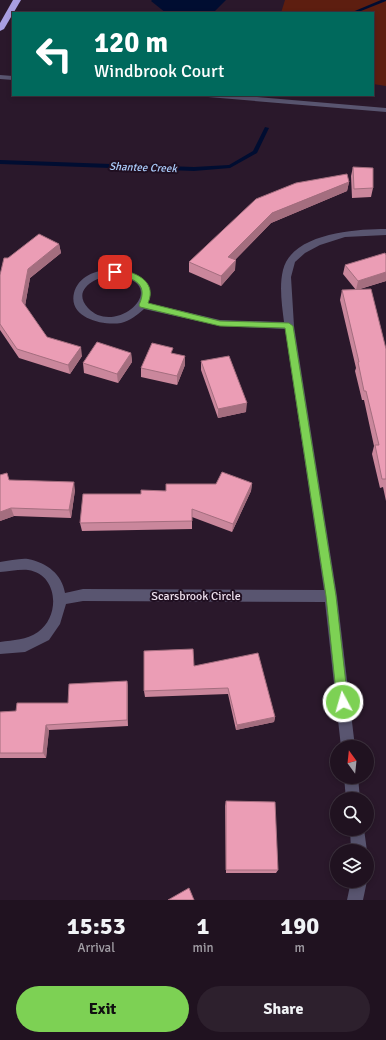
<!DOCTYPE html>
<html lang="en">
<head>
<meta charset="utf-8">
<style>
  :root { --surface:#201220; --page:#2d202d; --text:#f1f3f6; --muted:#a29ea5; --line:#3d323e; --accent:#7dd154 }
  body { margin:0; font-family:Signika,sans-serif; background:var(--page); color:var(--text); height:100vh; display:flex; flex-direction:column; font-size:15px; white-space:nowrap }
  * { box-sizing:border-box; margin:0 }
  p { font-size:13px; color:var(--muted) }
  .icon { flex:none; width:22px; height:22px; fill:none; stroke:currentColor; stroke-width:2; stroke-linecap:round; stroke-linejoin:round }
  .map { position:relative; height:900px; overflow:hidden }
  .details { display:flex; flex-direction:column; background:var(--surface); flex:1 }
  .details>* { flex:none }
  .hud { position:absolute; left:12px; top:12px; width:362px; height:84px; border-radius:0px; box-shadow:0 2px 6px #0003,0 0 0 1px var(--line); background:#00695c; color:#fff; overflow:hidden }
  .needle { width:26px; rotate:345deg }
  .buttons { position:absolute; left:330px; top:740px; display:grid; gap:8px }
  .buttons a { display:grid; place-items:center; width:44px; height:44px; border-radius:50%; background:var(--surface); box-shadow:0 2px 6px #0003,0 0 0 1px var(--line); font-size:20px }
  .pin { position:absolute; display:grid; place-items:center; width:34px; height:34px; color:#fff; margin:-17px; border-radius:8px; box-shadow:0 2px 6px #0006 }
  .me { position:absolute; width:44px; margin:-22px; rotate:354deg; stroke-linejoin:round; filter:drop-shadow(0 0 3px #0008) }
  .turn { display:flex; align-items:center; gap:14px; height:84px; padding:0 16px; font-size:18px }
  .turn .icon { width:52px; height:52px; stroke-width:2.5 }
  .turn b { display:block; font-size:28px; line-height:34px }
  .eta { display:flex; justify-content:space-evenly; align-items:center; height:68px; text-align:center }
  .eta b { font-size:24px; font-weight:700; line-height:28px }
  .button { display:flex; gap:8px; margin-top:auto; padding:8px 16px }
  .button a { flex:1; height:46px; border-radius:24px; background:var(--accent); color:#111; font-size:16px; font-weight:700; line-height:46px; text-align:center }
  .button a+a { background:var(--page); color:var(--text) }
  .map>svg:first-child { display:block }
</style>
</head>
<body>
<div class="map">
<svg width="386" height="900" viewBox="0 0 386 900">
  <rect width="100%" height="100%" fill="#2a182b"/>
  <!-- green -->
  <path fill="#5d1e10" d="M285,0H386V86L373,84V13H281Z"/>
  <!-- water -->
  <path fill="#000d31" d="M152,0H226L213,13H166L151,1Z"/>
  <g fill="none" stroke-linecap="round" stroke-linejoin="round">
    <!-- stream -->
    <path fill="#000d31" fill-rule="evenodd" d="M381,0H386V1L356,13H350Z
      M265,127L269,128L257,153L230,168L194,171L0,164V160L194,167L229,165L253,151Z"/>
    <!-- minor -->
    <path fill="#595570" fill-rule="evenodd" d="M386,229V235L345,237L320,245L305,253L295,262L291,277L294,326L337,596L355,747H341L325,602L83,601L66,604L60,624L49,640L25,652L0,654V642C14,640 26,640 38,632C61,616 58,574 28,570C19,569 8,572 0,572V562C9,561 20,558 28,559C47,563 62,574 65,593L83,589L324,590L285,329L220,326L144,309C137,315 130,321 121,323C103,326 68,318 74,293C83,256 163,265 148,303L220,320L284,322C282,306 279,286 283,270C292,233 356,229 386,229ZM115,275C120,276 125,277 130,279C163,294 113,335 88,308C70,289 99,275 115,275Z
      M344,777H358L360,799H346Z
      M350,829H364L367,851H351Z
      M351,881H367L363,900H347Z"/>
    <!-- tertiary -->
    <path fill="#595570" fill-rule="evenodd" d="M0,75L13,76V80L0,79Z
      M204,95H235L386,108V112L208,97Z"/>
    <!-- motorway -->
    <path fill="#a99ee1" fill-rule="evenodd" d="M13,0H21L4,29L0,31V23Z"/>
  </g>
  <!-- wall -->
  <path fill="#ca879c" d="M353,167L373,188L371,197L352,198L351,176Z
    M349,182L347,191L271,223L235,260V270L221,286L189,272V262Z
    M59,244L61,253L30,278L25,306L47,337L82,356L70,374L19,358L0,330V275Z
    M386,255V281L357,290L386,349V501L383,487L380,488L372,454L374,446L364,400H362L355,371L356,368L340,300L342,290H356L343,274L345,265Z
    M131,353L132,362L118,383L84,373L83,363Z
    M173,354L185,365L177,385L141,377V368Z
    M201,361L246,412L218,418L201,370Z
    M9,480L75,490L71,518L14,516L0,521Z
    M252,483L251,491L232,532L192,517V529L82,531L80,523L141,494L216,484Z
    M194,666L275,717L274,722L236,730L228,694L145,697L144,691Z
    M127,681L128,687V726L49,730L46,758H0V712L16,711L68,703Z
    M226,801L278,870L276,873H226L225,806Z"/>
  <!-- shaded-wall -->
  <path fill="#a46e7f" d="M349,182L347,191L271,223L228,267V257L272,213Z
    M59,244L61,253L30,278L24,311L22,301L28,269Z
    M236,260L235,270L221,286V276Z
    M386,272V281L356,290L358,281Z
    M81,347L82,356L70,374L68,365Z
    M131,353L132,362L118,383L117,374Z
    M185,356V365L177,385V376Z
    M247,403L246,412L218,418V409Z
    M74,482L75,490L71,518L69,510Z
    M252,483L251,491L232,532L233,524Z
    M11,508L14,516L0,521V512Z
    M127,681L128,687V726L127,720Z
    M275,717L274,722L236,730L237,725Z
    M46,725L49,730L46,758L43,753Z"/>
  <!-- building -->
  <path fill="#eb9db5" stroke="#a46e7f" d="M353,167L373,168V188L354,189Z
    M347,174L349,182L272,213L228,257L236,260L221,276L189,262L256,199L296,183Z
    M39,234L59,244L28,269L22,301L47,337L81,347L68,365L17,349L0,324V275L4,258H8Z
    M385,253L386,255V272L358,281L345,265Z
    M371,289L386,349V479H382L375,445H379L366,391H364L358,362H359L342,290Z
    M97,342L131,353L117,374L83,363Z
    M152,343L173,348L171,353L185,356L177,376L141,368Z
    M229,356L247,403L218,409L201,361Z
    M222,472L252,483L233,524L192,509V521L80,523L83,494H141V490L166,491V484H216Z
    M7,473L9,480L74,482L69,510L11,508L0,512V475Z
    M193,649L194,666L258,653L275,717L237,725L228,688L144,691V651Z
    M127,681V720L46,725L43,753H0V712L16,711L17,703H68L69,684Z
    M226,801L275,802L278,870H226Z
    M189,888L194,900H168Z"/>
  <!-- route -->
  <path fill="#7dd154" stroke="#518837" d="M115,269C133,271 158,280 148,303L220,321L289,323L293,326L336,596L348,702L347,706L343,707L339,706L337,702L326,596L285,328L220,326L140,307L139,305C150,281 130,278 112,273L111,272Z"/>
  <g text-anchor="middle" stroke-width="4" stroke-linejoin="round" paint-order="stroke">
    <!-- far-water labels -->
    <g font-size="11" font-style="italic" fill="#accefd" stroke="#200f21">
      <text transform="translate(143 167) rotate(2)" y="4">Shantee Creek</text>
    </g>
    <!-- street labels -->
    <g font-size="12" fill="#eee1ee" stroke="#200f21">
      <text x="196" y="600">Scarsbrook Circle</text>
    </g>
  </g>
</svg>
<div class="buttons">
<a><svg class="needle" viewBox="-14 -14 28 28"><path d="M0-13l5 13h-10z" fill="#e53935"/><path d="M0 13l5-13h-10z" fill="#a29ea5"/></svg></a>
<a><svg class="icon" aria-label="search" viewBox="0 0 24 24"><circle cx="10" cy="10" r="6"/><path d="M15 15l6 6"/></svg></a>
<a><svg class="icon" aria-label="layers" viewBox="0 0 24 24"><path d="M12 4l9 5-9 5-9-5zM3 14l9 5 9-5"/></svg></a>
</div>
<div class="pin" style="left:115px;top:272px;background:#d93025"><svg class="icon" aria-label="arrive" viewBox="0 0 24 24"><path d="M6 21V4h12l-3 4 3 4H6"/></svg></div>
<svg class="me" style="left:343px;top:702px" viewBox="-20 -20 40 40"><circle r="17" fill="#7dd154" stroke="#fff" stroke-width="3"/><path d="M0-11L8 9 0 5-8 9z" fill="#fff"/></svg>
<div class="hud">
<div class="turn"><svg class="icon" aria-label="left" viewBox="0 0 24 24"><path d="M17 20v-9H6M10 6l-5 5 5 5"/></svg><div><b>120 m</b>Windbrook Court</div></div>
</div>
</div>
<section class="details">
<div class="eta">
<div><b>15:53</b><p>Arrival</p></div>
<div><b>1</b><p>min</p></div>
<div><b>190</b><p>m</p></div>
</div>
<div class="button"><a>Exit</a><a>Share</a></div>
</section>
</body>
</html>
